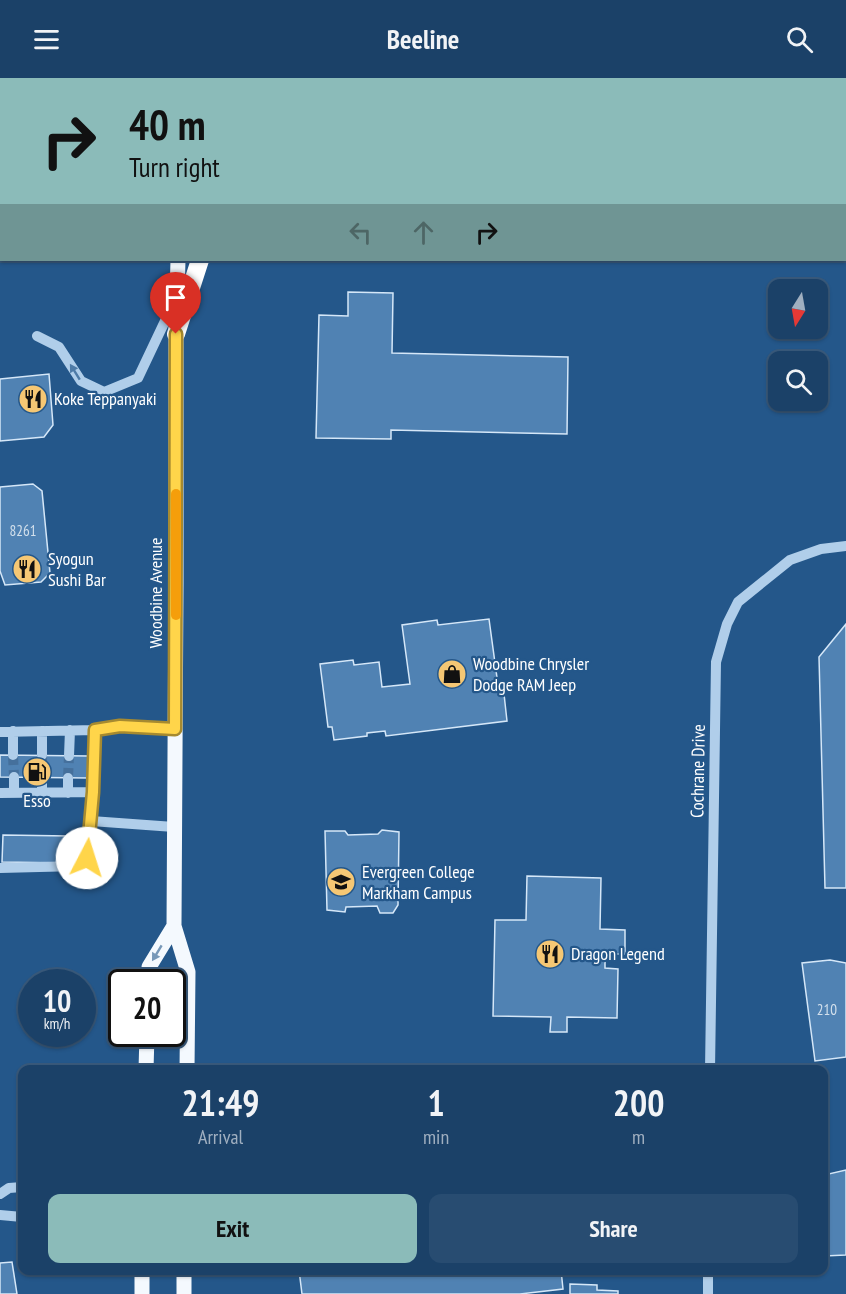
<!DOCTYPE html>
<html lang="en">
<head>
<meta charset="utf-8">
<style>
  :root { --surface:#1b4168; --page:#284c71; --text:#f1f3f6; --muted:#a0afc0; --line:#395a7c; --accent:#8bbbb9 }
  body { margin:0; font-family:"PT Sans Narrow",sans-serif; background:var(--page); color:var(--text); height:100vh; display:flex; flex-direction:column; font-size:22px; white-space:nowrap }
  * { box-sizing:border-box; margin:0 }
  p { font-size:20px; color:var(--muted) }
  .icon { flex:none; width:33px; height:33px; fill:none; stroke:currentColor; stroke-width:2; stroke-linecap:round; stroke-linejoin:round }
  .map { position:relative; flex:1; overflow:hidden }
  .side { position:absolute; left:18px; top:987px; width:810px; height:210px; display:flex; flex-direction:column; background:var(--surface); border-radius:12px; box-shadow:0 2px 4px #0004,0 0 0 2px var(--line) }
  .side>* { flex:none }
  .hud { position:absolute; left:0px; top:0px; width:846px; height:183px; box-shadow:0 2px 4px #0004,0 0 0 2px var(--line); background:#8bbbb9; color:#111; overflow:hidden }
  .needle { width:39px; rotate:191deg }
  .tools { position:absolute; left:768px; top:201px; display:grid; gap:12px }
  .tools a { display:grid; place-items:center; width:60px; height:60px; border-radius:12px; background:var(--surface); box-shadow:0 2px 4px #0004,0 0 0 2px var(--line); font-size:30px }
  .speed { position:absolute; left:18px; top:891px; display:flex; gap:12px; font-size:30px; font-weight:700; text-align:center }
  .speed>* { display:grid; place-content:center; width:78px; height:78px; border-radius:50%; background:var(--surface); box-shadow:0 2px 4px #0004,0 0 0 2px var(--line); line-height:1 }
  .speed small { font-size:15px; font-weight:400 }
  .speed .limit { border:3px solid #111; border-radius:9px; background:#fff; color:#111 }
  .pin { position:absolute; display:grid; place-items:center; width:51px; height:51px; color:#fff; margin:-62px -26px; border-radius:50% 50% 50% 0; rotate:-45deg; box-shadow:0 0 6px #0007 }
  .pin .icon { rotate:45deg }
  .me { position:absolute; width:66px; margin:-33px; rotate:5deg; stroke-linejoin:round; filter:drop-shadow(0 0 4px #0008) }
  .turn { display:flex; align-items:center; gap:21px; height:126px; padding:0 30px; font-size:27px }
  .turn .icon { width:78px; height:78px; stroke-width:2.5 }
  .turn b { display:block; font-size:42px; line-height:51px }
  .lanes { display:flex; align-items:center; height:57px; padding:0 30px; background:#0003; justify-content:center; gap:30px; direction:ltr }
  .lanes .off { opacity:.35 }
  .eta { display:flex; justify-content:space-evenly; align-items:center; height:102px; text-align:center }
  .eta b { font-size:36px; font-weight:700; line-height:42px }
  .action { display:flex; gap:12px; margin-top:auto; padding:12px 30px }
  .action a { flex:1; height:69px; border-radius:12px; background:var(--accent); color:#111; font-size:24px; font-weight:700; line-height:69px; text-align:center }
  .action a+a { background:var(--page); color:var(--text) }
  header { display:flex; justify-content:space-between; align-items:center; height:78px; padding:0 30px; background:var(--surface); font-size:27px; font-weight:700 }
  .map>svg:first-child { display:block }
</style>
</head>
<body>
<header><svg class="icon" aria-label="menu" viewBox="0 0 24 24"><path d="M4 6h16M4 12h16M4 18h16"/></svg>Beeline<svg class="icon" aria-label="search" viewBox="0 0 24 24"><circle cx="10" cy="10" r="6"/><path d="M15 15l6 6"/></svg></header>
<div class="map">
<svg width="846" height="1216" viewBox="0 0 846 1216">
  <rect width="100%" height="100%" fill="#24578a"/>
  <!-- green -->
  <path fill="#3871a7" d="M252,0H807L251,1Z"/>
  <!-- building -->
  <path fill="#5082b3" stroke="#d5e7f8" stroke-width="1.5" d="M0,91H2V149H0Z
    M348,214L393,215L392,275L568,279L567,356L391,352V361L316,360L319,237L348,238Z
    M49,296L53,347L44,359L0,363V301Z
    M33,406L42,413L50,495L41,504L5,507L0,493V409Z
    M489,541L498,607H503L507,643L386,658L385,653L367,655V658L334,662L332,649H328L320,586L353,582L354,587L379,584L382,609L410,606L402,547L437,542L438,547Z
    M846,546V810H825L819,579Z
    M0,677L89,678L88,700L0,699Z
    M382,752L399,754L398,827L393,835H380L377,828L346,829L345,834L327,832L325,753H345L348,757L378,756Z
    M3,757L69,758L68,785L2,784Z
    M527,798L601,800L600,851L625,852V876H605V890L618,891L617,940L567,939V954H550L551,939L493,938L495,842H526Z
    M830,882L846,885V979L815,983L802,885Z
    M846,1092V1177L824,1178V1097Z
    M12,1184L17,1216H0V1185Z
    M299,1192H561L563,1211L520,1216H302Z
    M570,1206L597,1207V1212L618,1213V1216H570Z"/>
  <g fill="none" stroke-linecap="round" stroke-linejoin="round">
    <!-- minor-tunnel -->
    <path stroke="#45709c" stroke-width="10" stroke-dasharray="10 5" stroke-linecap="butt" d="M13,677L14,699
      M42,677V700
      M68,700L69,678"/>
    <!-- minor -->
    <path stroke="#b0ceea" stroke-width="10" d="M37,258L59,269L81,303L104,314L138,300L174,224
      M13,653V677
      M0,654L95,652L120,648L175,651
      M42,677V653
      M69,678L70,652
      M14,699V714
      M68,700V715
      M42,714V700
      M93,714L95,652
      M0,715L93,714L91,743L174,749
      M0,790L79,788L87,780L91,743
      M710,992L716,584L727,546L738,524L790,482L821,471L846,468
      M0,1116L9,1110L22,1109
      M0,1137L22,1139
      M708,1216V1192"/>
    <!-- major -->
    <path stroke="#f4f9fe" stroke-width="15" d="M162,0V2
      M199,2V0
      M178,182L176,256V505L174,848L188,894L187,992
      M149,904V889L174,848
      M146,992L147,956
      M142,1192V1216
      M184,1216V1192"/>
    <!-- highway -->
    <path stroke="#fff" stroke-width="18" d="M236,2L237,0
      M176,256L200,182"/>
  </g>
  <!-- one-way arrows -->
  <defs><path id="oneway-solid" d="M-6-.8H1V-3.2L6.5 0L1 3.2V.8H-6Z" transform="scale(1.5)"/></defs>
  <use fill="#4e7ba7" href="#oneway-solid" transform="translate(75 294) rotate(-122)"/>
  <use fill="#7798b8" href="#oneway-solid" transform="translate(157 875) rotate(121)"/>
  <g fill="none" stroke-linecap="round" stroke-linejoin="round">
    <!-- route casing -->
    <g stroke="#a68a30" stroke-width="15">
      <path id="route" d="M87,780L93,714L95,652L120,648L175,651L176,256"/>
    </g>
    <!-- route -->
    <use href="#route" stroke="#ffd54a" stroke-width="10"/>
    <!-- slow -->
    <path stroke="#f59e0b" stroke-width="10" d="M176,416V537"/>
  </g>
  <!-- icons -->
  <defs>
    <g id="restaurant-disc" transform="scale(1.5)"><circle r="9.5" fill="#f5c774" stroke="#24578a"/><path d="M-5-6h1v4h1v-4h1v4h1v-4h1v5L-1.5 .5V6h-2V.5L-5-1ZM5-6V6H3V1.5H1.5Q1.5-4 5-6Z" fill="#111"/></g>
    <g id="shop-disc" transform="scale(1.5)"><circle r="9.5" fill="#f5c774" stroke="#24578a"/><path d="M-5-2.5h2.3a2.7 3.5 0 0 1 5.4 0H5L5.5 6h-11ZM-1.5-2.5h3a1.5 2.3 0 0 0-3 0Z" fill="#111"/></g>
    <g id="fuel-disc" transform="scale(1.5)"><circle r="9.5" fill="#f5c774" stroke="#24578a"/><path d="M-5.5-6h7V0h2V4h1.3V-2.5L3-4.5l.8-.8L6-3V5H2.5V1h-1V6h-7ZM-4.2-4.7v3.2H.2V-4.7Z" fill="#111"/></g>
    <g id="university-disc" transform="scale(1.5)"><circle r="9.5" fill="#f5c774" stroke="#24578a"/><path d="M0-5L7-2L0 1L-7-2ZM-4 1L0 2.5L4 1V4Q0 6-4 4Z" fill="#111"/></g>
  </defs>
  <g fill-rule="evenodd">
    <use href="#restaurant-disc" x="33" y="321"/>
    <use href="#restaurant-disc" x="27" y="491"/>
    <use href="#shop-disc" x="452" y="596"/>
    <use href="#fuel-disc" x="37" y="694"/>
    <use href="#university-disc" x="341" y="804"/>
    <use href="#restaurant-disc" x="550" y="876"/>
  </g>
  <g text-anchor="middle" stroke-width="4.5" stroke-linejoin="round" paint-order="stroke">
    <!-- number labels -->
    <g font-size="15" fill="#d3e0ec">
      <text x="23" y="458">8261</text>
      <text x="827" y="937">210</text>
    </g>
    <!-- poi labels -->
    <g font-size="18" fill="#fff" stroke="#24578a" text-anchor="start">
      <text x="54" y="327">Koke Teppanyaki</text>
      <text x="48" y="487">Syogun<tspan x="48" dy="21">Sushi Bar</tspan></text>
      <text x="473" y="592">Woodbine Chrysler<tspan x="473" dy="21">Dodge RAM Jeep</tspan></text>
      <text x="37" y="729" text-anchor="middle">Esso</text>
      <text x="362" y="800">Evergreen College<tspan x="362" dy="21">Markham Campus</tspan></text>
      <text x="571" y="882">Dragon Legend</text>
    </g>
    <!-- street labels -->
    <g font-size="18" fill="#fff" stroke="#24578a">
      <text transform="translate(156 515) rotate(-90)" y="6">Woodbine Avenue</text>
      <text transform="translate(698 693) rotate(-89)" y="6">Cochrane Drive</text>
    </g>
  </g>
</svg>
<div class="tools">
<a><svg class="needle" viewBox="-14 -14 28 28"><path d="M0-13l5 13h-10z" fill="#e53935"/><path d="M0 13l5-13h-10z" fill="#a0afc0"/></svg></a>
<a><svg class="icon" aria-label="search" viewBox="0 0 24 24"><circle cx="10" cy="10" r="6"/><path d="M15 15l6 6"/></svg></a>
</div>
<div class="speed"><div>10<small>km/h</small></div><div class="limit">20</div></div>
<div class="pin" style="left:176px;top:256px;background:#d93025"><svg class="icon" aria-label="arrive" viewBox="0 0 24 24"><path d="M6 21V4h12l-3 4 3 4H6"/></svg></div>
<svg class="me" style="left:87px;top:780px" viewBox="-20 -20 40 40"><circle r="19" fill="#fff"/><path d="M0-13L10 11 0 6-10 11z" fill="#ffd54a"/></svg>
<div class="hud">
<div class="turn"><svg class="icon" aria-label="right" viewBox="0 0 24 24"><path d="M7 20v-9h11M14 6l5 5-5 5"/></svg><div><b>40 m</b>Turn right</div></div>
<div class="lanes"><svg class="icon off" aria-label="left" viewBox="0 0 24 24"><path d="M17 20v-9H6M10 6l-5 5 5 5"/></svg><svg class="icon off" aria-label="ahead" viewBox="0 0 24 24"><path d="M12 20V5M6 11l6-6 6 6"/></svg><svg class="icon" aria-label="right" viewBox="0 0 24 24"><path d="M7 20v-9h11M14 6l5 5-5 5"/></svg></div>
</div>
<section class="side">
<div class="eta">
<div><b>21:49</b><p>Arrival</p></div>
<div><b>1</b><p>min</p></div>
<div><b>200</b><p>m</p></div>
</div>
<div class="action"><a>Exit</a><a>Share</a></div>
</section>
</div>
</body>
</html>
